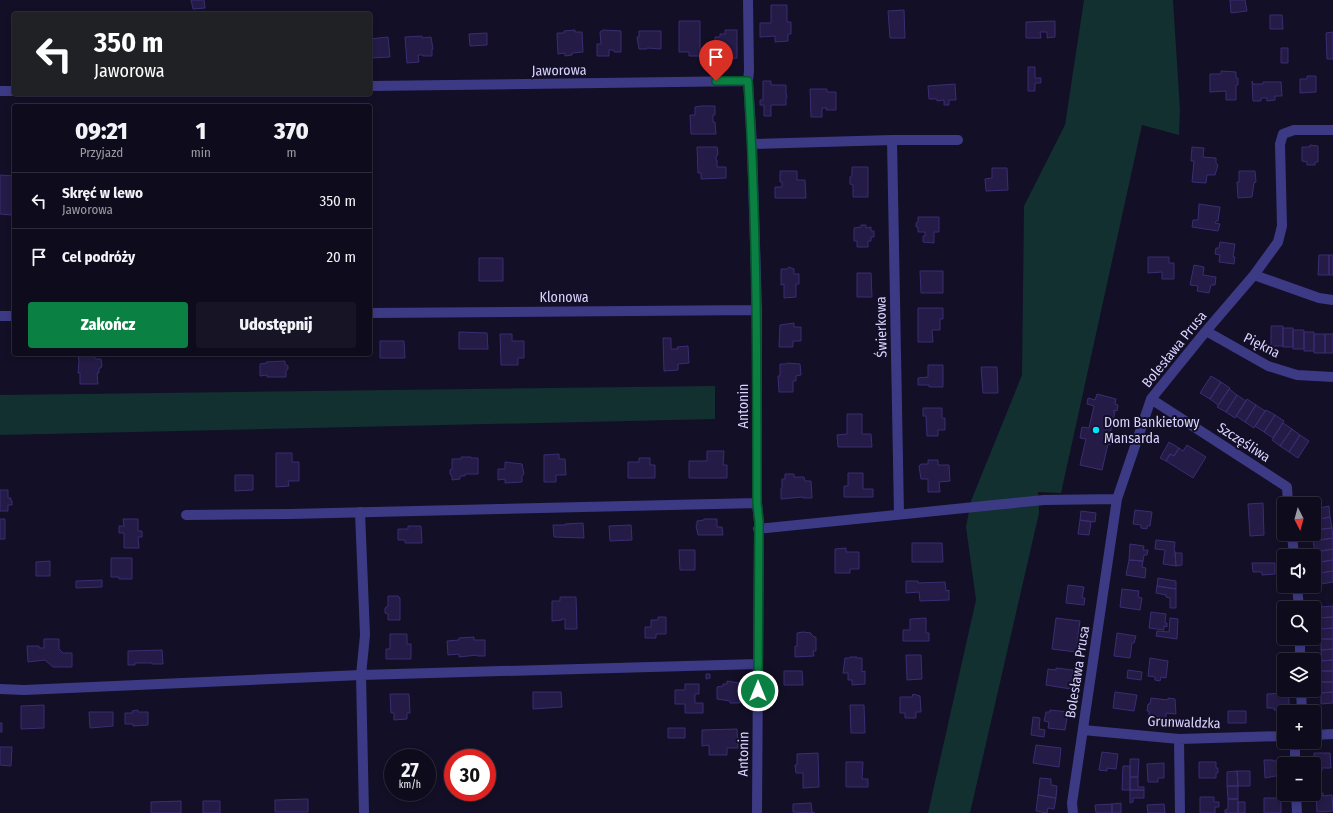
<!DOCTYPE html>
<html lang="pl">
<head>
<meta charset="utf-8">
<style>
  :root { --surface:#0e0b1c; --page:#171425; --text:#f1f3f6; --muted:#9b9ba3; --line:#2e2b3b; --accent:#0b8043 }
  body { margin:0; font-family:"Fira Sans Condensed",sans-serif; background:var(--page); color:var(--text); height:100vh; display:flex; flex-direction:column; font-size:15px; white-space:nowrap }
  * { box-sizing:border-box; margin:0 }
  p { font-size:13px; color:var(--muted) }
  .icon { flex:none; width:22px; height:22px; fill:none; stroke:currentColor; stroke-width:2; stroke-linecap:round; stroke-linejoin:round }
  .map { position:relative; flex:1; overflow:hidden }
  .side { position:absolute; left:12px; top:104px; width:360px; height:252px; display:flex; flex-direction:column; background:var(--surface); border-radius:4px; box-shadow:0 2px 6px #0003,0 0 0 1px var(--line) }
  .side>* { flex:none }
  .hud { position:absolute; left:12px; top:12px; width:360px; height:84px; border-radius:4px; box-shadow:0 2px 6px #0003,0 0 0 1px var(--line); background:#202124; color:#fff; overflow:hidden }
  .needle { width:26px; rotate:174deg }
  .controls { position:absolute; left:1277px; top:497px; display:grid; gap:8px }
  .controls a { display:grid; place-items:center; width:44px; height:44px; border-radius:4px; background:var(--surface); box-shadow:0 2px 6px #0003,0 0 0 1px var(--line); font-size:20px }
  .speed { position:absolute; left:384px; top:749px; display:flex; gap:8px; font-size:20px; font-weight:700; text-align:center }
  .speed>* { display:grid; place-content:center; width:52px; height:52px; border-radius:50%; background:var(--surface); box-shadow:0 2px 6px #0003,0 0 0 1px var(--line); line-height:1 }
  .speed small { font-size:10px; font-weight:400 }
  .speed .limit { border:6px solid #d22; background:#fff; color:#111 }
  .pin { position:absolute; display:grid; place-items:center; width:34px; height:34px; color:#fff; margin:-41px -17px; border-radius:50% 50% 50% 0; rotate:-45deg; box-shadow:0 0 4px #0007 }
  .pin .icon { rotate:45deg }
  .me { position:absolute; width:44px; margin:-22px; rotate:0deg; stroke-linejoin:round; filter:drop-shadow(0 0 3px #0008) }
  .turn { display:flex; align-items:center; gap:14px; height:84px; padding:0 16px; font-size:18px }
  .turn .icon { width:52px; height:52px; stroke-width:2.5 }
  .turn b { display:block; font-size:28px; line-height:34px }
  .eta { display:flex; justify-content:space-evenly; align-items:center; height:68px; text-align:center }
  .eta b { font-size:24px; font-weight:800; line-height:28px }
  .action { display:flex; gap:8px; margin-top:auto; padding:8px 16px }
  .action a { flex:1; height:46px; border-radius:4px; background:var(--accent); color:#fff; font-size:16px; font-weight:800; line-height:46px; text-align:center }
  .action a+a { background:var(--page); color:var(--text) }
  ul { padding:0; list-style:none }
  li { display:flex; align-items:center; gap:12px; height:56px; padding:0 16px; border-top:1px solid var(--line) }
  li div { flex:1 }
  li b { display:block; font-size:15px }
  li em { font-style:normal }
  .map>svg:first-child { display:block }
</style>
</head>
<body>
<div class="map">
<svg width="1333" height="813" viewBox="0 0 1333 813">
  <rect width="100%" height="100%" fill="#130f26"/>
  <!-- green -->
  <path fill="#12302f" d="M1084,0H1173L1180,110L1179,135L1142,125L1061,493L1038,492L1039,513L970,813H928L976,600L966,527L971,501L1022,375L1024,206L1065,125Z
    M715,386V419L0,435V395Z"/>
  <!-- building -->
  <path fill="#241b47" stroke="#3b2d73" d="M191,0H204L205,8L193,9Z
    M1230,0H1245L1247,11L1231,13Z
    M771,5H787V22H791V34H788V41L775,42V36L760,37V23H771Z
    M904,10L905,38H890L888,11Z
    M1270,15H1282L1283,29H1270Z
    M679,21H700V56H689V52H679Z
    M1055,21V37L1047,38V32H1040L1041,38H1026V22Z
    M575,30V32H582L583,52L572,53V55L565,56V53L558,54L557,33H564V31Z
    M603,30L621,31V52H614V50H609V56H597V44H601L600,32Z
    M725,30H737V58L726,59L725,51H715V37H720V34H725Z
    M639,31H661V49L647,48V49H639L637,37H639Z
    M1333,32V59H1327L1326,33Z
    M487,33V45L470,46L469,34Z
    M422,36V38L431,37L433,49H432V56H423V55H418L419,62L407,63L405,37Z
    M388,37L390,57L371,58L370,39Z
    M1281,48H1288V63H1281Z
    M1028,67H1035V78H1041V83H1035V91H1028Z
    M1221,71L1236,72V78H1238V85H1236V100H1226V91L1210,92V74H1221Z
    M1307,76H1316V92L1300,93V79H1307Z
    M763,81H771V85H786V93L787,97L786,99V105H771V116H764V105H760V100H763Z
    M1252,81L1253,84H1263V82H1281L1282,96H1275V100L1267,101V98H1261V101H1253Z
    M955,84L956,100H949V105H944V100L937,101V99H929L928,86Z
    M810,89H827V92H836V110H826L827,108H822V117H811Z
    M701,106H715V115H713V122H715L716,134H691L690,115H695V107Z
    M1310,145L1318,146V162H1315V165H1307V162L1302,161V147H1310Z
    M697,147H717L718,153L717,156L716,157V160H717V167H726V178L701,179V173H698Z
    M1192,147L1204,148L1203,157L1216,158V163L1218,165L1215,175H1207L1206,183L1192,182L1194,161H1191Z
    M852,167H868V197H853V185L850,184V177L852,175Z
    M992,168H1007L1008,190L986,191L985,179L992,178Z
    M780,171H797V180H805L806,198H775V187H782V182H780Z
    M1239,171H1255L1256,182L1254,183L1252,197L1238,198L1237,182H1239Z
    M0,175L14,176L11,215L0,214Z
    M1199,204L1220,207L1218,221H1216L1215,223L1220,224L1218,231L1192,227L1193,220H1198Z
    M918,217H939V232H934V243L923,242V236H925V232H918V227H916V223L918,222Z
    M861,225H866V228L871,227V231H874V237H871V241H868V247H857V241H854V228L861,227Z
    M1220,242L1235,244L1233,257H1235L1234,264L1219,262L1220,255L1215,254L1216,248H1219Z
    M1319,255H1329V275H1318Z
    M1329,255H1333V275H1329Z
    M1148,257H1169V263H1174V279H1162V272L1148,273Z
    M479,258H503V281H479Z
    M1194,265L1204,267L1203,275L1216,277L1215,285H1211L1209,293L1197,291L1198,286L1190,285Z
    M789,267L794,269V274H799V284H796V297L784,298V284L781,285V269H787Z
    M920,271H943V293H921Z
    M857,273H871L872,297H857Z
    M918,308H943V319H940V330H932L933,342H918Z
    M794,323V327H801V341H793V347H779L780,325Z
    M1271,326H1283V346H1271Z
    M1283,328H1293V347H1283Z
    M1293,330H1304V349H1293Z
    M459,332L487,333L488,349H459Z
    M1304,332H1314V351H1304Z
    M500,334H512V341H524V358H518V365H501Z
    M1314,334H1325V353H1314Z
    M1325,334H1333V353H1325Z
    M663,338H671V349H678L677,347L688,346L689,363L678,364V370L664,371Z
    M380,341H404L405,358H380Z
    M84,354H93V356L96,359H101L102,365L101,368H99V373H97L98,384H80V373H78L79,362L78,355Z
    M285,361V364L288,366V369L286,371V377H267V375L260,376V364L267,363L266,362Z
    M787,363L800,364L801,375L796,376V381H793V392H779L778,376H780V364H786Z
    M928,365H943V387H929V385H918V378L928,377Z
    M981,367H997L998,393H983Z
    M1211,376L1221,382L1210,399L1200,393Z
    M1221,382L1230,388L1218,405L1210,399Z
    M1229,389L1237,395L1226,412L1217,407Z
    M1097,394L1116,399L1115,404L1118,405L1117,411L1114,410L1113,412H1115L1110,433H1114L1111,445L1108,444L1102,470L1080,465L1086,439L1080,438L1082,427L1089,428L1094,406L1087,404L1088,398L1095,400Z
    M1237,395L1246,401L1235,418L1226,412Z
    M1247,399L1256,405L1245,422L1236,416Z
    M1256,405L1265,411L1254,428L1245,422Z
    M923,408H942V418H945V430H938V436H927L926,416H923Z
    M1266,410L1275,415L1264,432L1255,426Z
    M847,414H862V434H871L872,447H838L837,435L847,434Z
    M1275,415L1284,421L1273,438L1264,432Z
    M1283,423L1292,429L1280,446L1272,440Z
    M1292,429L1300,435L1289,452L1280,446Z
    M1300,435L1309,441L1298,458L1289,452Z
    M1169,442L1179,448L1174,456L1170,454L1166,461L1160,458Z
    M1187,445L1206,457L1193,478L1166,461L1170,454L1174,456L1179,448L1183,451Z
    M707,451H724L723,465H727V478H689V461H707Z
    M276,453H292V462H299V481H288L289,486L276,487Z
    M559,454V459H565L566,475H556V482H544V455Z
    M461,457H471V458H478V474H465V476H460V479L452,480V476L450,474V470L452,469V459H461Z
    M639,458H650V465H655V478H628V462H639Z
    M928,460H938V465H949L950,481L939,482L940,492H928V479H921L919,466L921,464H928Z
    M505,462L522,464L524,474L522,476V482L505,483V479L498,480V469H505Z
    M848,473H863V489H873V497H844V486H848Z
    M785,474H794V477H804L805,481H811L812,498H803V497L781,499V488H782V479H785Z
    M235,475H253V490L235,491Z
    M0,490H8V498H11V501H12V505H8V511H0Z
    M1263,503L1264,535L1250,536L1248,504Z
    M1329,506L1330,517L1314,520V509Z
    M1135,510L1152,512L1150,526H1147V529L1141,528V525L1133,524Z
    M1081,511L1096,513L1095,522L1080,520Z
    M1330,517L1332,528L1314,530V520Z
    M0,519H5V539H0Z
    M123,519H138V531H142V537H138L139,548H124V533H119V526H124Z
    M704,519H717V527H722L723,535H698L696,526L697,524V521L704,520Z
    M1080,520L1091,522L1089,535L1078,534Z
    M583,523L584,538L554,537L553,525H565V524Z
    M631,525L632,540L610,541L609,526Z
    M408,526H421L422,543H405V540H398V529H408Z
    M1332,528L1333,538L1313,541V534H1314V530Z
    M1333,538V549L1315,552L1313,541Z
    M1156,540L1175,542L1174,551H1175L1176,566L1163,564L1165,550L1155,549Z
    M912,543H942L943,562H912Z
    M1130,544L1144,546L1143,550H1148L1147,555H1144L1143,561L1129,560Z
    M846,548V552H859V569H850V573H835V549Z
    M1333,549V560L1316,563L1315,552Z
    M679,550H695V570H680Z
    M1175,553H1182V565L1176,566Z
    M111,558H132V579H119V577H111Z
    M1129,560L1143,561L1142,567L1146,568L1145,578L1126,575Z
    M1333,560V571L1320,573L1318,562Z
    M50,561V576H36V562Z
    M1252,563H1275V574L1262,575V572H1253Z
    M1333,571V582L1321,584L1320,573Z
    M1158,578L1176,581V589L1157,586Z
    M102,580V587L76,588V581Z
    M906,581H918V583L945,582L946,591L949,590V600L920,601L919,592L906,593Z
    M1068,585L1084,587L1082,598H1085L1084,605L1066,603Z
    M1157,586L1176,589V608H1170V598L1166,597V595L1156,593Z
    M1122,589L1139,591L1138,597L1142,598L1140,610L1120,607Z
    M388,596H398L400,598V620H388V614L385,613V608L388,606Z
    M560,597H576L577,629H565V619H562V620L552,621V601H560Z
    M1333,606V617L1317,618V614H1314V608H1307Z
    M1151,612L1166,614L1165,623H1167V627L1164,626V630L1149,628Z
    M658,617H666V634H656V638H645V627H651V620H658Z
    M1333,617V628L1318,629L1317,618Z
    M926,618V633H929V641H903V630H910V619Z
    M1056,618L1080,621L1076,652L1052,649Z
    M1170,618L1178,619L1177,639L1156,636L1157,631L1169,632Z
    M1333,628V639H1321L1320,629Z
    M803,632L811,633V634L814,637H816V651H813L814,656L795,657V646H797V633Z
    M1117,633L1136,636L1134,643H1132L1130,658L1114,656Z
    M390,634H407V644H411V659H386V649H390Z
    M474,637V640H485V656H477V655L459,657V654L448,655L447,641L459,640V638Z
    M44,639H59V649L63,653H72V667H53L45,660L28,662L27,646H39V648H44Z
    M1321,639H1333V649L1321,650Z
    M1333,649V660L1322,661L1321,650Z
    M162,650L163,664H152V663H135V665H128V651Z
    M906,655H921L922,679L907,680Z
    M850,657H857V658H862V672L865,671V684L852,685V680H848V673H843L845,658H850Z
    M1150,658L1168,661L1166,678L1161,677L1160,681L1155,680V677L1148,676Z
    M1333,660V671H1320L1319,661Z
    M1056,668L1073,670L1071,689L1046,685L1048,669L1056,670Z
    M1128,670L1142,672L1141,680L1127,678Z
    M784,671H802L803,685H784Z
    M1320,671H1333V682H1320Z
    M706,674H710V678L706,679Z
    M727,681L739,683L741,696H739L740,703H730V701L717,699V687L723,686V684H727Z
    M1320,682H1333V692L1321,693Z
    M685,684H699V694H695V703H703V713H685V704H675V690H685Z
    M533,692H561L562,707L533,709Z
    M1115,692L1137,695L1134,711L1113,708Z
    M1333,692V703L1321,704V693Z
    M1289,693V707H1280V710H1274V708H1267V694Z
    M390,694H409L410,713H407V719L394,720V713H391Z
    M913,694L920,696L921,712H916V718H905V713H900V697H912Z
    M1151,698L1168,700V698L1175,699L1176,714L1166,713V718L1149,716V711H1147L1148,704H1150Z
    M44,705V728L21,729V706Z
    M850,705H864L865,733H851Z
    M138,710V712H148V725L133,726V724H125V713H133L132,711Z
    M1050,710L1068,712L1065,730L1048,728L1049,722L1044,721L1046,712H1050Z
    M1228,711H1246V723H1228Z
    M89,712H113V726L90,728Z
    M1033,717L1040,718L1039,729L1045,730L1044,737L1031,735Z
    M0,723H2V732H0Z
    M668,728H685V738H668Z
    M737,729L738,748H727V755H709V745L702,746V730Z
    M1036,745L1061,748L1059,767L1033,763Z
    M0,747H12L11,766L0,765Z
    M1102,752L1118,754L1116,769L1107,768V771L1099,770Z
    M818,753L819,787L803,788V773H796L795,765H797V754Z
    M1314,753H1330L1331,768H1322V771H1314Z
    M1130,759H1139L1138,777H1130Z
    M1264,760H1273V761H1280V760H1281V775L1265,778Z
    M846,762H863L862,779H868V787H846Z
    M1199,762H1216V768H1218V773H1216V778H1199Z
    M1164,763V778H1158V782H1148L1147,764Z
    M1123,766H1130V790H1122Z
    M1237,771H1250V786H1238Z
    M1237,771L1238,786H1227V772Z
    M1130,777H1138V787H1144V790H1130Z
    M1040,778L1051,779V785L1057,786L1056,798L1038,795Z
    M1227,786H1238V799H1228Z
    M1130,790H1144V798H1133V802L1130,803Z
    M1323,793V796L1332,795L1333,811L1317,812L1316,794Z
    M1038,795L1056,798L1054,809L1048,808L1047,813L1036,811Z
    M1200,797H1214V802H1219V807H1215V813H1200Z
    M1264,798H1281V813H1264Z
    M308,799V812H275V800Z
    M1228,799H1238V813H1225V810L1228,809Z
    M181,801V813H151V802Z
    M203,801H220V813H203Z
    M1238,802H1245V813H1238Z
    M811,803L812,812L815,813L793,812V804Z
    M1121,803V813H1112V804Z
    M1112,804V813H1096L1095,805Z
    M1164,804L1165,813H1148L1147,805Z"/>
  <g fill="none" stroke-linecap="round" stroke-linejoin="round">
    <!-- minor -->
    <path stroke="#3d3a85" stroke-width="10" d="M748,0L749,71L748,81L752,144L757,310V503L759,522L757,813
      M370,86L748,81
      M0,91H14
      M892,140L899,514
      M752,144L892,140H958
      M1254,275L1319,298L1333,300
      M370,313L757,310
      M0,316H14
      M1206,331L1268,366L1297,375L1333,377
      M1151,399L1287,487L1288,504
      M360,512L365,635L361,675L364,813
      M186,515L290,514L757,503
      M758,529L1044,500L1117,499
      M1292,534L1294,556
      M1297,586L1299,608
      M1300,638V660
      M0,689L24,690L361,675L758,664
      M1301,690L1302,712
      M1083,730L1179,739L1284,736
      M1314,735L1333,734
      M1179,739L1180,813
      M1295,742V764
      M1296,794L1297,813
      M1073,813L1072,803L1117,499L1151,399L1206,331L1254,275L1278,242L1282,226L1280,144L1283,134L1294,130H1333"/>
  </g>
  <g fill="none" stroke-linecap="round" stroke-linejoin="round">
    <!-- route casing -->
    <g stroke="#07532c" stroke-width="10">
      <path id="route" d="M716,81H748C757,221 757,362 757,503L759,522L758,691"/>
    </g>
    <!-- route -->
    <use href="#route" stroke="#0b8043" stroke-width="7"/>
  </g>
  <!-- markers -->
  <circle fill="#00e5ff" stroke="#130f26" stroke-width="1.5" cx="1096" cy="430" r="4"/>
  <g text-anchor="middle" stroke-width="4" stroke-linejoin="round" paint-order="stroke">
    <!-- street labels -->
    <g font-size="14" fill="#d9d4ff" stroke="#130f26">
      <text transform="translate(559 70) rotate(-1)" y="5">Jaworowa</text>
      <text x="564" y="302">Klonowa</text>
      <text transform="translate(881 327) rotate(-91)" y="5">Świerkowa</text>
      <text transform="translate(1262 345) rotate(27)" y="5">Piękna</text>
      <text transform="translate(1174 349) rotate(-51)" y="5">Bolesława Prusa</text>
      <text transform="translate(743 406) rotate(-90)" y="5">Antonin</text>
      <text transform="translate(1244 442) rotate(33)" y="5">Szczęśliwa</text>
      <text transform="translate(1077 672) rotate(-81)" y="5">Bolesława Prusa</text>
      <text transform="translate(1184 722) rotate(2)" y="5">Grunwaldzka</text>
      <text transform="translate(743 754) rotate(-89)" y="5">Antonin</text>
    </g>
    <!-- poi labels -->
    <g font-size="14" fill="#d9d4ff" stroke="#130f26" text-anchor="start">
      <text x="1104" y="427">Dom Bankietowy<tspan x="1104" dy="16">Mansarda</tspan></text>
    </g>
  </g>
</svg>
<div class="controls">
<a><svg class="needle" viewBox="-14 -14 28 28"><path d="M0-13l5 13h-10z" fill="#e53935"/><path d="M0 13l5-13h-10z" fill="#9b9ba3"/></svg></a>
<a><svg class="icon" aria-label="sound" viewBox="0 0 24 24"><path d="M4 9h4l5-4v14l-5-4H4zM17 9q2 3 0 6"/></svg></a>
<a><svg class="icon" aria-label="search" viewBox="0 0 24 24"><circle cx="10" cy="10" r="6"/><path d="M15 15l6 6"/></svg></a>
<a><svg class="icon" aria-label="layers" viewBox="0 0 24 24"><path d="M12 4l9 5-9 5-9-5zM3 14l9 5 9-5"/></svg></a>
<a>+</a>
<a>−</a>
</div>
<div class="speed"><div>27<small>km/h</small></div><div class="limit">30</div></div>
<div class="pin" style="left:716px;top:81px;background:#d93025"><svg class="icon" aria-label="arrive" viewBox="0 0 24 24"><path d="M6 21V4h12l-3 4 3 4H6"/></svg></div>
<svg class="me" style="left:758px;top:691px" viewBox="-20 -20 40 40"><circle r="17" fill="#0b8043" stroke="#fff" stroke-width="3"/><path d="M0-11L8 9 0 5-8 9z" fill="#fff"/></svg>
<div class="hud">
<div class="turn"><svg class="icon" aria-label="left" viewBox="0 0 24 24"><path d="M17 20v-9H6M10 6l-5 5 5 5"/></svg><div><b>350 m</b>Jaworowa</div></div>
</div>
<section class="side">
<div class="eta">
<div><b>09:21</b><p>Przyjazd</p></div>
<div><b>1</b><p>min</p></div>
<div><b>370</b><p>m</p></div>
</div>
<ul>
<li><svg class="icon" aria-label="left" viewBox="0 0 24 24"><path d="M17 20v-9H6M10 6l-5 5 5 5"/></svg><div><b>Skręć w lewo</b><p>Jaworowa</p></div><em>350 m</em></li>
<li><svg class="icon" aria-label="arrive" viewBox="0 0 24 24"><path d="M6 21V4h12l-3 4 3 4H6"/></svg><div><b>Cel podróży</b></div><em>20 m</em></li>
</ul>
<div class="action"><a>Zakończ</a><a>Udostępnij</a></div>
</section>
</div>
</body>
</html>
